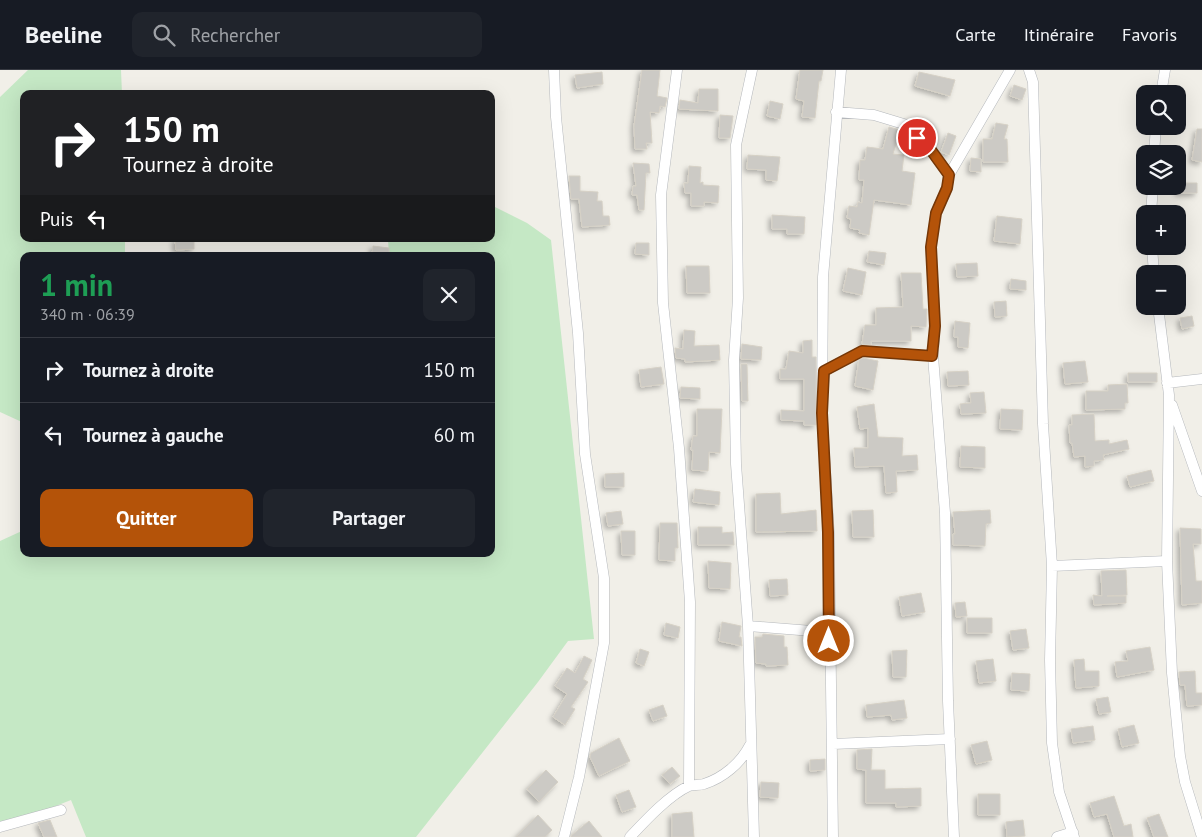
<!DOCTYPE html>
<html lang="fr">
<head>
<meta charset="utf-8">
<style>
  :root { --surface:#171b24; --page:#20242c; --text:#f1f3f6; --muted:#9ea1a6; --line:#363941; --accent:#b45309 }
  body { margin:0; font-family:"PT Sans",sans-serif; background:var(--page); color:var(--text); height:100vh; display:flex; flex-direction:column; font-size:19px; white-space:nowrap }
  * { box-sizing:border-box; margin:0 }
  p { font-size:16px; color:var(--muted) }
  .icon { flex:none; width:28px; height:28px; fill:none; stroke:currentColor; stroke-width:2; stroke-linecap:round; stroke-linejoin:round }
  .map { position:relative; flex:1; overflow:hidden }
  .side { position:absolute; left:20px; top:182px; width:475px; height:305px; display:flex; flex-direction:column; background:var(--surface); border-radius:10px; box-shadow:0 5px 20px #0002 }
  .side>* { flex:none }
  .guide { position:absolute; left:20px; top:20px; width:475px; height:152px; border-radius:10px; box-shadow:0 5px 20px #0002; background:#202124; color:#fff; overflow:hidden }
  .tools { position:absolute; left:1136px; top:15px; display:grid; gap:10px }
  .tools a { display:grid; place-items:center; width:50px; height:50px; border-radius:10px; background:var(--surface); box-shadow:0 5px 20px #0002; font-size:25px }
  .pin { position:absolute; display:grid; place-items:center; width:42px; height:42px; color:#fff; margin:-21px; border:2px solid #fff; border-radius:50%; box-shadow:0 1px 5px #0007 }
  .me { position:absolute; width:55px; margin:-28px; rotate:0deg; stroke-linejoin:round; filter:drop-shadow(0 0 4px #0008) }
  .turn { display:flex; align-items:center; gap:18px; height:105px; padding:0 20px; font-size:22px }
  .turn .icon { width:65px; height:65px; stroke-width:2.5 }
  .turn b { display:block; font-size:35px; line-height:42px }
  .then { display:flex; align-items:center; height:48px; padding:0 20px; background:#0003; gap:10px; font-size:19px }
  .round { display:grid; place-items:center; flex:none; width:52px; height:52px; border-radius:10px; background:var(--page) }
  .headline { display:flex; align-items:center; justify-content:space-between; height:85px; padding:0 20px }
  h1 { font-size:30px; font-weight:600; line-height:38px; color:#1e9e55 }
  .primary-button { display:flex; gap:10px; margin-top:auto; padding:10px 20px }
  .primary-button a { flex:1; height:58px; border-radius:10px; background:var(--accent); color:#fff; font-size:20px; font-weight:600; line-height:58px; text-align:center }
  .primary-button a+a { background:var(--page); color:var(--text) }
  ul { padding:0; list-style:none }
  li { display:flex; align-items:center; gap:15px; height:65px; padding:0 20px; border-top:1px solid var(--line) }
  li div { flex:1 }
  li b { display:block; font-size:19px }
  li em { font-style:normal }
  header { display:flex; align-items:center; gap:30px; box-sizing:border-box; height:70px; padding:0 25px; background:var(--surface); border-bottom:1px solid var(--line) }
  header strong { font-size:24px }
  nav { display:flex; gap:28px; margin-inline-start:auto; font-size:18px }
  .search { width:350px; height:45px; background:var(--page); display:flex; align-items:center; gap:12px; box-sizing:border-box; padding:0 18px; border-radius:10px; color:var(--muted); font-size:19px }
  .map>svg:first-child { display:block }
</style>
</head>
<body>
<header>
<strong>Beeline</strong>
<div class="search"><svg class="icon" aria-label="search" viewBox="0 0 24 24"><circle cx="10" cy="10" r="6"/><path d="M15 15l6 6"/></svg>Rechercher</div>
<nav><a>Carte</a><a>Itinéraire</a><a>Favoris</a></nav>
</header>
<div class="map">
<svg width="1202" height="767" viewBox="0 0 1202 767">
  <defs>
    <filter id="shadow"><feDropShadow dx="-3" dy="3" stdDeviation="2.5" flood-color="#0004"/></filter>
  </defs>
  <rect width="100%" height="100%" fill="#f1efe8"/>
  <!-- green -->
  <path fill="#c5e8c5" d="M28,0H121L122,24H24V169H125V186H24V353L0,342V27Z
    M491,135L527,153L551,170L594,569L568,571L538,612L416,767H86L71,730L0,758V471L24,460V484H491V186H389L388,169H491Z"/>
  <!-- building -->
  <path fill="#cccac5" stroke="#d6d1c6" filter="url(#shadow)" d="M642,0H660L657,26L667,28L665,37L660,36L659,43L650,42L652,73H646L647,79H635L634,56Z
    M800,0H823L821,11H819L815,48L802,47L804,31L796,29Z
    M602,2L603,14L577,18L575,5Z
    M919,2L955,10L950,26L915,16Z
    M1014,15L1026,19L1022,30L1010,26Z
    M699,19H718V41L679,39L680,30L698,33Z
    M770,31L783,34L780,49L767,46Z
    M720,45L733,46L730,68H719Z
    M996,53L1008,55L1004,69H1007L1008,92H983V69H992Z
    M889,57L900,60L893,84L904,85L902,101L915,103L911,135L874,130L869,165L859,163L860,160L850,158L851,149L847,148L849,136L857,137L858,132L862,133L864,110H859L860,90H865L867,77L883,79Z
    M1197,59H1202V92L1192,90Z
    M948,63L956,66L949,85L941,82Z
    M748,85L780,87L777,111L766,110V100L747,99Z
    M971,88L981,89V102L970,101Z
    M633,93L649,94L650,103H646L644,140H639L637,125H632L633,116H636Z
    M689,96L701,97L700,113L703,112V115L719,116L718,133L704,132V136H691V123H685L684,113H688Z
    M569,106H580V121L598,122L597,131H602L603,146H609L610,155L582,157L579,129H571Z
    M1178,113H1197V123H1178Z
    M772,145L805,147L804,164H787V159H772Z
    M997,146L1022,149L1020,174L994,171Z
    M175,169H194V179L176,180Z
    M636,173H649V185L635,184Z
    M373,176L389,178V186H372Z
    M869,181L886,183L884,195L867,192Z
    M977,193L978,206L957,207L956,194Z
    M686,196H709L710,223H687Z
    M848,198L866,202L862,225L843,221Z
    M901,203H921L923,239H927L926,257L911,256V271H871V275L862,274L865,255H876V238L903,237Z
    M1011,209L1026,211V220L1010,219Z
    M1006,231L1007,246L995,247L994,232Z
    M1192,246L1194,256L1182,259L1180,248Z
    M955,251L970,253L968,278L958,277V267H954Z
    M684,260L695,261L694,276L719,275L720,290L685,292V289L676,288L675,278L683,279Z
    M812,270V287H816V355H804V351L781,350V340L804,341V309H780V299H786L789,281L803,283V271Z
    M742,274L762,277L761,290L741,289Z
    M863,288L878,291L873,320L855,316L859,290Z
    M1085,291L1088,312L1065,314L1063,293Z
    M741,294H747L748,331H742Z
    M661,297L664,314L641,317L639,300Z
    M968,301L969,315L948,316L947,302Z
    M1128,303H1157V312H1128Z
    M1127,314L1128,333H1125V339L1086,340V321H1108V315Z
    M681,317L700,318V329L680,328Z
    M984,322L986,343L961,344L960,334L971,333L970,323Z
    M874,334L878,367L903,368L902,386L917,385L918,400L896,401L897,422L886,423L884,396L855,397L854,378H868V358L860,359L857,337Z
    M697,339H722L720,383L709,382L708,401L692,400L693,380H691L693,366H697Z
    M1001,339L1023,340L1022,360L1000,359Z
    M1094,344L1095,371L1109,370V374L1127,370L1129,379L1103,385L1104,390L1094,391V396L1085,397V386L1074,387L1072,373H1070L1069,355H1072V345Z
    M961,376L985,377V398L960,397Z
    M1151,400L1154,411L1130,417L1127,406Z
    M624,403V417H605V404Z
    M695,419L720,422L719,435L693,432Z
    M780,423L781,444L816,440L817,461L756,462V424Z
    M873,440L874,467H853L852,441Z
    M990,440L991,453L986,454L985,476L953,475V464H955L953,442Z
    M621,441L623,454L608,456L606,443Z
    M660,453H677L678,478H675V491L659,490Z
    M698,457H722V463L733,462L734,475H698Z
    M1180,458L1201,459V474H1193L1196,511H1202V533L1182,535Z
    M621,461H635V485H622Z
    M708,491L731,493L730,519L709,518Z
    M1126,500L1127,525L1107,526H1126V533L1094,535L1093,525L1102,526L1101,501Z
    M787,509L788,525L770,526L769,510Z
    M921,523L925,542L902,546L899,527Z
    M965,532L967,546L956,547L955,533Z
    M967,548H992V563H967Z
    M722,552L741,556L739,567H741L742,576L719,571Z
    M666,553L680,557L678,568L664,565Z
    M1026,559L1029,578L1013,580L1010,561Z
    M763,564L784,566V577H787L788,595L766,596V594L756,593L755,567H762Z
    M1150,577L1154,600L1117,607L1115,592L1128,591L1126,581Z
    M640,579L649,582L644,596L636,593Z
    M907,580L906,607H893L892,581Z
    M584,586L592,590L583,609L588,612L571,637L575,639L565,655L553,647L567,624L555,616L567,598L575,603Z
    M993,589L996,611L979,613L976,591Z
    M1084,589L1085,601H1099V616L1076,618L1074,590Z
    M1195,601L1196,623H1202V635L1187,636L1185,615H1180L1179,602Z
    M1012,603L1030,604L1029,621L1011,620Z
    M1108,627L1111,642L1099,644L1096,629Z
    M904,630L907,648L892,650L891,645L867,647L866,635Z
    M663,635L667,646L653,651L649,640Z
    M1134,655L1139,673L1122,677L1118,659Z
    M1093,656L1095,670L1073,673L1071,659Z
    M619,668L630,691L599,706L590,687L591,683Z
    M987,671L992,690L976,694L971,675Z
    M872,679L871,700H885V719L921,718V736L896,737V733H866V700L857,699V680Z
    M825,689V700L810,701V690Z
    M672,697L680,706L670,714L662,705Z
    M546,700L558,712L539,732L527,719Z
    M761,712L779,713L778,728L760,727Z
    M629,720L636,737L622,742L616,725Z
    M978,724H1000V745H978Z
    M1114,726L1124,756L1131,754L1133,767H1114L1107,744L1094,747L1090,733Z
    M692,742L694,767H672V744Z
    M1159,744L1168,767H1154L1147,748Z
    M538,745L552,760L545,767H516Z
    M50,750L57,767H44L38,753Z
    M1023,750L1025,766L1007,767L1006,752Z
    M589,751L602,767H571L572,765Z"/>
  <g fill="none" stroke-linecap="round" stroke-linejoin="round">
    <!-- minor casing -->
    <g stroke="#b5b8bc" stroke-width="11">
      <path id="minor" d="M554,0L556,47L578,263L585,384L604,508V573L579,707L564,767
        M677,0L661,125L663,233L679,378L690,532L689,716
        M752,0L736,75L738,228L734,290L736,394L748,556L754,767
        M1029,0L1033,12L1043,354L1052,496L1050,590L1052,673L1059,722L1074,767
        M1161,24L1165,0
        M836,42L874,45L907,55L908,64L928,76L949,105
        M1154,84L1156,56
        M1151,144L1153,116
        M1152,176L1154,204
        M1158,236L1169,325L1167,491L1172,603L1180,686L1185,712L1202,767
        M824,301L862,281L933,286
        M1167,313L1202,309
        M1172,335L1202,421
        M1052,496L1167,491
        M748,556L812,561L829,571
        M833,674L950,669
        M0,757L61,740
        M630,767C645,751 669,725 689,716C693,714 699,716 704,714C723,708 741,693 750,675
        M833,767L829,462L822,343L823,207L841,0
        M954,767L948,631L945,443L933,286L935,256L931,177L936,143L947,118L949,105L1010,0
        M1057,767L1073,762"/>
    </g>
    <!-- minor -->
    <use href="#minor" stroke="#fff" stroke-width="10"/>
  </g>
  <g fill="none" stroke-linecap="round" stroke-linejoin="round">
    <!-- route casing -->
    <g stroke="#753606" stroke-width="12">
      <path id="route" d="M829,571L828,462L822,343L824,301L862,281L932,286L935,256L931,177L936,143L947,118L949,105L928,76L917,68"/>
    </g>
    <!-- route -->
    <use href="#route" stroke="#b45309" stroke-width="9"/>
  </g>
</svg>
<div class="tools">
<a><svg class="icon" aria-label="search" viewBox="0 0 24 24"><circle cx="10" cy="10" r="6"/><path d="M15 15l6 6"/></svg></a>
<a><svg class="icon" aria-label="layers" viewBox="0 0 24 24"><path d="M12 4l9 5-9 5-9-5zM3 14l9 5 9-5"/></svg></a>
<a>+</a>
<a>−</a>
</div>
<div class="pin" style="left:917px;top:68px;background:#d93025"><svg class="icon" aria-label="arrive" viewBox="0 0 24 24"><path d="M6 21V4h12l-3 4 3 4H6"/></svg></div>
<svg class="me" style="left:829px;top:571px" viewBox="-20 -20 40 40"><circle r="17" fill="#b45309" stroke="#fff" stroke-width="3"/><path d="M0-11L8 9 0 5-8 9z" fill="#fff"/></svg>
<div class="guide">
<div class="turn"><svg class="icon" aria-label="right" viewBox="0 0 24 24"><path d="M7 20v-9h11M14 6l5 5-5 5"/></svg><div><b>150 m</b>Tournez à droite</div></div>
<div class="then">Puis<svg class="icon" aria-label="left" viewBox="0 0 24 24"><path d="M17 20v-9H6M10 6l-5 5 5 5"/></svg></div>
</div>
<section class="side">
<div class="headline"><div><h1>1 min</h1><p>340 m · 06:39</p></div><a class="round"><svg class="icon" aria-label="close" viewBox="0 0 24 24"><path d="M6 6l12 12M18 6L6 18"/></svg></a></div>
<ul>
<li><svg class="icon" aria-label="right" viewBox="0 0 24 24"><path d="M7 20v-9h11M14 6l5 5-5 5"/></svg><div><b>Tournez à droite</b></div><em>150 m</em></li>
<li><svg class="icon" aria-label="left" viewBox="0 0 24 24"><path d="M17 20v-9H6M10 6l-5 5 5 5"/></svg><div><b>Tournez à gauche</b></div><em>60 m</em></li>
</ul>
<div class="primary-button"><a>Quitter</a><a>Partager</a></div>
</section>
</div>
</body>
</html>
